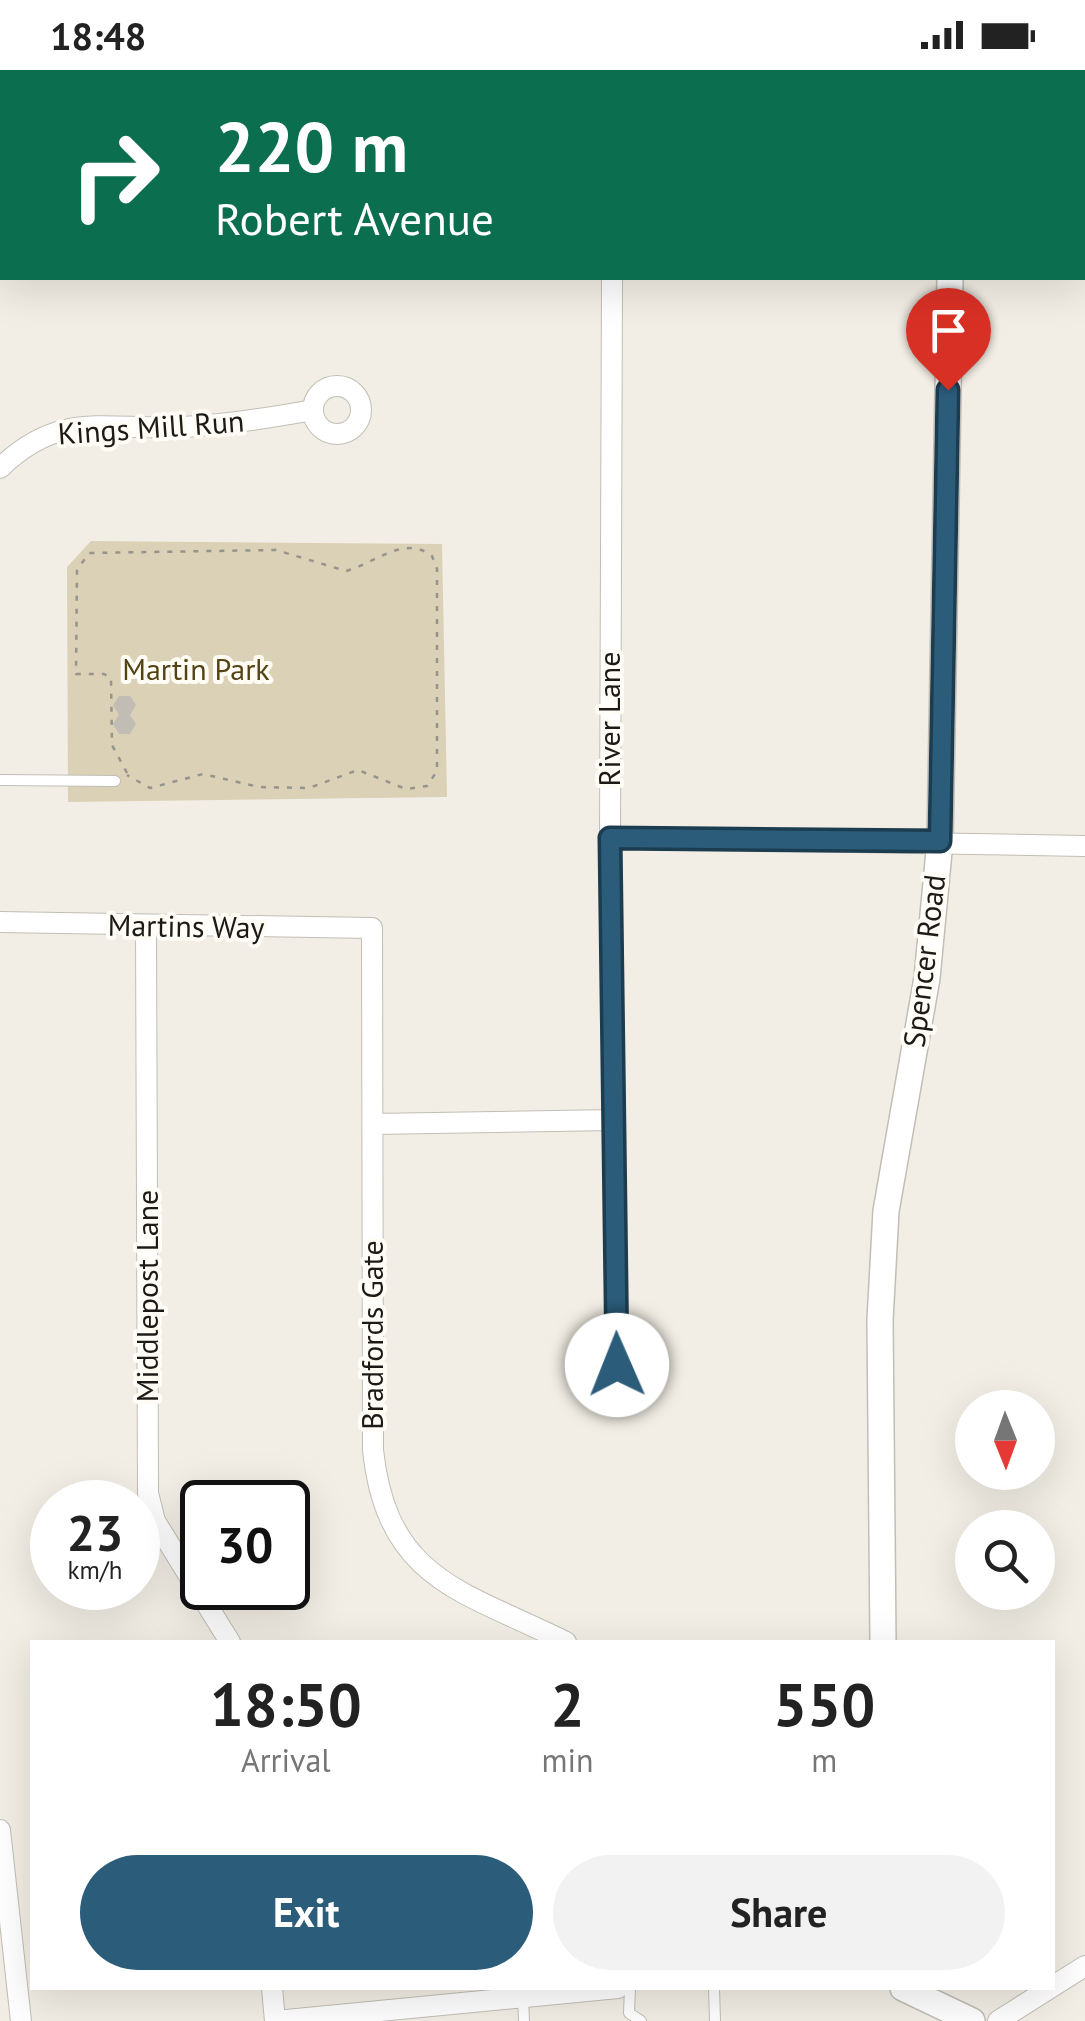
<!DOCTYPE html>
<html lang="en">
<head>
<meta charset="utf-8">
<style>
  :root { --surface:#fff; --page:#f2f2f2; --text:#222; --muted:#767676; --accent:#2b5c7a }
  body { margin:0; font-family:"PT Sans",sans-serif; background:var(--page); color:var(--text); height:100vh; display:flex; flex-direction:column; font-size:38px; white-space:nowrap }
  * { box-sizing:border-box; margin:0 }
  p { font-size:32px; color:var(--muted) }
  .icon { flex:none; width:55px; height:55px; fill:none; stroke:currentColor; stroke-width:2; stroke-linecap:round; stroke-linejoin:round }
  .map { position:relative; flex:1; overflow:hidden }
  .details { position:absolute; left:30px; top:1570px; width:1025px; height:350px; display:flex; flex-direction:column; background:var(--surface); border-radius:0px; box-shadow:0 10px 40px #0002 }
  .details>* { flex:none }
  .banner { position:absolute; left:0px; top:0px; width:1085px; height:210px; box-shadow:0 10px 40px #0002; background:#0b6e4f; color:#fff; overflow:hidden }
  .needle { width:65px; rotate:179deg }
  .tools { position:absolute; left:955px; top:1320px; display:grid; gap:20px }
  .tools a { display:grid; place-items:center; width:100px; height:100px; border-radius:50%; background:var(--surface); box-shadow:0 10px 40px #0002; font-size:50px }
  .speed { position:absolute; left:30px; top:1410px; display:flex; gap:20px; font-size:50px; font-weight:700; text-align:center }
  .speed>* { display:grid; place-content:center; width:130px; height:130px; border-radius:50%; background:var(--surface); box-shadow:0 10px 40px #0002; line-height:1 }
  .speed small { font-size:25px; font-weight:400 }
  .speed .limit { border:5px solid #111; border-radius:15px; background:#fff; color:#111 }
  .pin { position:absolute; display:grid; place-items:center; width:85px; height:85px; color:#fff; margin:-102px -42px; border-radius:50% 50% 50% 0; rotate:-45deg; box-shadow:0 0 10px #0007 }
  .pin .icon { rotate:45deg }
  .me { position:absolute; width:110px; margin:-55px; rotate:359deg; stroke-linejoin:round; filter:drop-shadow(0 0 8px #0008) }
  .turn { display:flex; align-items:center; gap:35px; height:210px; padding:0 50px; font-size:45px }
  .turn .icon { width:130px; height:130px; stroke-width:2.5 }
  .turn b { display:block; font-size:70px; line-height:85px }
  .eta { display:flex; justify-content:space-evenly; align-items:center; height:170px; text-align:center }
  .eta b { font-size:60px; font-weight:700; line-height:70px }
  .button { display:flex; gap:20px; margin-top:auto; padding:20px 50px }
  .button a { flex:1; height:115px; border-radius:60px; background:var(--accent); color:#fff; font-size:40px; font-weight:700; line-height:115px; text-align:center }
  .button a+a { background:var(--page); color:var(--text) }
  .status { display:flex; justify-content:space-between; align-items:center; height:70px; padding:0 50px; background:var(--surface); direction:ltr }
  .status svg { height:28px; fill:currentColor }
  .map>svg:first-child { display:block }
</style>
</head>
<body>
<div class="status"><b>18:48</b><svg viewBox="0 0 49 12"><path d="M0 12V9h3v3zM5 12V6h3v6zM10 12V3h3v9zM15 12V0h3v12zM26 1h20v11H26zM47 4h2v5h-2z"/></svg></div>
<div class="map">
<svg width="1085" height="1951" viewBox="0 0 1085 1951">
  <rect width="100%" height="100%" fill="#f2eee5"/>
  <!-- green -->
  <path fill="#dbd1b6" d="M91,471L442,474L447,727L68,732L67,497Z"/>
  <!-- building -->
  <path fill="#c1bdb5" d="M119,626H130L136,635L130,645L136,654L130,664H119L113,654L119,645L113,635Z"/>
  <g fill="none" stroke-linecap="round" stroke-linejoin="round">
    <!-- service casing -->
    <g stroke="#c2beb5" stroke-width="12">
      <path id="service" d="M0,710L115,711
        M630,1918L629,1943L641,1951
        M714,1918L715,1951
        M523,1928L524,1951"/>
    </g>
    <!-- minor casing -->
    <g stroke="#c2beb5" stroke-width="22">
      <path id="minor" d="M291,0V2
        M618,2V0
        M612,208L610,768L617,1330
        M313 340a24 24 0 1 1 48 0a24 24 0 1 1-48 0Z
        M0,398C61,339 106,361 182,357C226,355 269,348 313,340
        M610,768L1085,776
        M0,852L372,858L373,1380C387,1511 464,1521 566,1572
        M146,857L148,1423L155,1451L230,1572
        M373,1054L615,1050
        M0,1760L21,1951
        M272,1918L275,1951
        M276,1951L618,1918
        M998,1951L1085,1896"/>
    </g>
    <!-- tertiary casing -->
    <g stroke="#c2beb5" stroke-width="28">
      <path id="tertiary" d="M957,2V0
        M0,67H2
        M1082,67H1085
        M883,1572L880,1250L886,1141L927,908L940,771L950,208
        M903,1918L972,1951"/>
    </g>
    <!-- path -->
    <path stroke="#96948d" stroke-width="2.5" stroke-dasharray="5 8" stroke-linecap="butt" d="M127,703L112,675L111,608L104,604H76L77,500L89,483L276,480L346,501C374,494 404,464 432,486L437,499V701L427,716L406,719L358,700L309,718L259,717L203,704L150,718L127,705"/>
    <!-- service -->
    <use href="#service" stroke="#fff" stroke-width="10"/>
    <!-- minor -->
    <use href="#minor" stroke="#fff" stroke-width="20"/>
    <!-- tertiary -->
    <use href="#tertiary" stroke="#fff" stroke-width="25"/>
  </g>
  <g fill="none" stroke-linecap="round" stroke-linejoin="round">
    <!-- route casing -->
    <g stroke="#1c3c4f" stroke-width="25">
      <path id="route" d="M617,1295L610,768L940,771L948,320"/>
    </g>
    <!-- route -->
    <use href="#route" stroke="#2b5c7a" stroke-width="18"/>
  </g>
  <g text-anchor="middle" stroke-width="8" stroke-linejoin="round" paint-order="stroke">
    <!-- street labels -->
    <g font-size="30" fill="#1b1a17" stroke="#fffcf5">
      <text transform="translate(151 358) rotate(-4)" y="10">Kings Mill Run</text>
      <text transform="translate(610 649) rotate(-90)" y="10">River Lane</text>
      <text transform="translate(186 857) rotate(1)" y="10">Martins Way</text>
      <text transform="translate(925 891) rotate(-83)" y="10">Spencer Road</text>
      <text transform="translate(148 1226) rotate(-90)" y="10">Middlepost Lane</text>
      <text transform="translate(373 1265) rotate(-90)" y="10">Bradfords Gate</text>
    </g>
    <!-- park labels -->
    <g font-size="30" fill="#534214" stroke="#fffcf5">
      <text x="196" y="610">Martin Park</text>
    </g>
  </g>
</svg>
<div class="tools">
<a><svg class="needle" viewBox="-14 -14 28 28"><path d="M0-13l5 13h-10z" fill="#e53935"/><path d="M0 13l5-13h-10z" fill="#767676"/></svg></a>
<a><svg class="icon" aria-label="search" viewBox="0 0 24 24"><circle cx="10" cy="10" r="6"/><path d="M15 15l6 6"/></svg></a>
</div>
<div class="speed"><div>23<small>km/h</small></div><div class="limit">30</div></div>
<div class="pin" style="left:948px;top:320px;background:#d93025"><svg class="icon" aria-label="arrive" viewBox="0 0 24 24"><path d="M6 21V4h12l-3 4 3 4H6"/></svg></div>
<svg class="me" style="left:617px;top:1295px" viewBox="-20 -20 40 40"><circle r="19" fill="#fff"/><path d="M0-13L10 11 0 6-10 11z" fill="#2b5c7a"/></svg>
<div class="banner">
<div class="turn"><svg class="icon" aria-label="right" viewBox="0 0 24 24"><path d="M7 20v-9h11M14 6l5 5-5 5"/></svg><div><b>220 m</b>Robert Avenue</div></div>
</div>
<section class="details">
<div class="eta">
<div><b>18:50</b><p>Arrival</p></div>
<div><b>2</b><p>min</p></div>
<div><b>550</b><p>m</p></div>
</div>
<div class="button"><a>Exit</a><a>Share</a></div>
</section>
</div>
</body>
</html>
